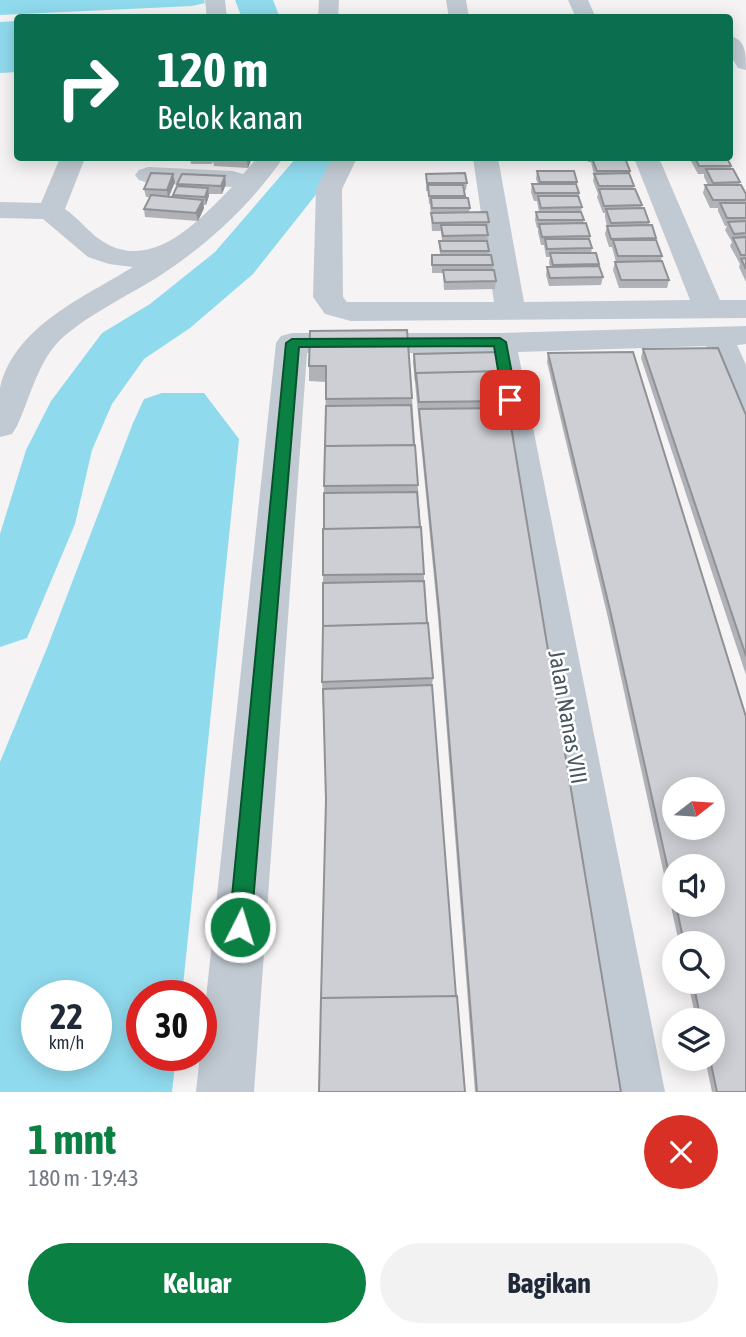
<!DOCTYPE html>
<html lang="id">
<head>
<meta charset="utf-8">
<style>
  :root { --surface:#fff; --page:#f2f2f3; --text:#1f2937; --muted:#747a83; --accent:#0b8043 }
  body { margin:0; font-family:"Asap Condensed",sans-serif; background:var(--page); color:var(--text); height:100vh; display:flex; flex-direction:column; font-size:26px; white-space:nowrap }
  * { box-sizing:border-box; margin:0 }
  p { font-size:23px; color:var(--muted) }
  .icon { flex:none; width:38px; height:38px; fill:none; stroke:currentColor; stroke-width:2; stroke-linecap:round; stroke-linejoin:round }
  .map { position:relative; height:1092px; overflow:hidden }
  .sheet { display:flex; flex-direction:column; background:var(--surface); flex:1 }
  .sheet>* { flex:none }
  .guide { position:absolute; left:14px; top:14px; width:719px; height:147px; border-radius:7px; box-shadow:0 4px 18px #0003; background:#0b6e4f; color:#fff; overflow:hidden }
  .needle { width:46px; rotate:73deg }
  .buttons { position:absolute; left:662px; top:777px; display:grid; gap:14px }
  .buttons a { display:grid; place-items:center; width:63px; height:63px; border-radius:50%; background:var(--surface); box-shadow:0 4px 18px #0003; font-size:35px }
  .speed { position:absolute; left:21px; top:980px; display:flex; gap:14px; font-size:35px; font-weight:700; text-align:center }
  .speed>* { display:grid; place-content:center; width:91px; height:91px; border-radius:50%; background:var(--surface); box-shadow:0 4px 18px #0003; line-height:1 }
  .speed small { font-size:18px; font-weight:400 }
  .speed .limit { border:10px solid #d22; background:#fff; color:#111 }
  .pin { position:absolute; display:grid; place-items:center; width:60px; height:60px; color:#fff; margin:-30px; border-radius:14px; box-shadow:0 4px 10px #0006 }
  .me { position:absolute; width:77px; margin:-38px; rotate:5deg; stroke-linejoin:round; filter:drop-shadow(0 0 5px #0008) }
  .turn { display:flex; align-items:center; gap:24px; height:147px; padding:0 28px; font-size:32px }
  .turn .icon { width:91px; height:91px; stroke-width:2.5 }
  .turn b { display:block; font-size:49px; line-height:60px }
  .round { display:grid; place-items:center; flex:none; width:74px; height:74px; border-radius:37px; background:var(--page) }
  .summary { display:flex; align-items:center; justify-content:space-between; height:119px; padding:0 28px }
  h1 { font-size:42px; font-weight:700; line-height:52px; color:var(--accent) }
  .primary-button { display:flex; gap:14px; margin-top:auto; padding:14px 28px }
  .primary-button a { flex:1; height:80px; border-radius:42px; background:var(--accent); color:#fff; font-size:28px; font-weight:700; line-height:80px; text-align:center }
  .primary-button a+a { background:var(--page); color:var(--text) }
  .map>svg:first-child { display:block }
</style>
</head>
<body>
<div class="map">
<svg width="746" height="1092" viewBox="0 0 746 1092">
  <rect width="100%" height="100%" fill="#f5f3f3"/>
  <!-- water -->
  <path fill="#90daee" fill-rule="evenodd" d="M0,0H204L205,3L192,6L0,15Z
    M17,21V72L0,73V22Z
    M162,393H204L239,439L182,996H142V1055H176L172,1092H0V762L47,648L133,423L144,399ZM37,996H96V1055H37Z"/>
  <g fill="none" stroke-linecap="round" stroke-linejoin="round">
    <!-- river -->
    <path fill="#90daee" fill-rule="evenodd" d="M235,0H273L280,18H242Z
      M296,158H345L253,274L190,328L144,359L112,404L92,450L75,524L27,638L0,647V534L26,450L51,401L102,333L150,304L215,252Z"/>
    <!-- minor -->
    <path fill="#c1cad2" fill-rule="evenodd" d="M205,0H225L227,18H207Z
      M319,0H339L338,18H318Z
      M446,0H466L469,18H449Z
      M568,0H588L596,18H576Z
      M730,36C746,40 746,53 746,70L738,68L730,55Z
      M60,158H85L65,209C80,219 90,235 107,244C156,270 201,218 232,187L148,183L139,180L135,175L139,170L148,167L233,171L243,174L257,158H283C252,203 209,243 164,273C133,294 70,322 50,352C35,374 28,402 17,426L12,434L0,437C0,422 0,403 0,388C14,326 85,297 133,267L109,264L88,257L43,219L0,218V202L41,203Z
      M332,158H357L342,189L343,297L347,302H494L473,158H498L524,302L690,300L634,158H659L720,300H746V318L351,321L325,314L313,297L316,189Z
      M746,326V344L737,345L746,365V415L734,412L729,404L706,346L518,352L665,1092H607L486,353H307L254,1092H196L276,343L281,336L292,333H500Z"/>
  </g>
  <!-- wall -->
  <path fill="#b0b2b7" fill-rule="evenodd" d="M166,158H184V159H167Z
    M190,158H257H251V160L248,168L214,166L213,161L212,164H191Z
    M587,158H625L630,171L629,174L634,186L633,189L642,205L641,208L649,222V225L656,238V240L662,256L661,261L669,280L667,288H619L613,270L615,262H616L612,247H609L605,234L607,226L605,217V213H603L597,197L598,194L593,181L594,175L591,162H588Z
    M692,158H727L731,166V169L740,182L739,185L746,194V282L739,267L740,264L730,246L732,242L725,230L727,226H725L718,211V208H710L703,193L705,185H708L704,177V174H698L691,161Z
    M537,171L577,182V186L582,207L581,212L584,220L583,223L590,236V239L592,248L591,253L599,264L603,277L601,285L549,286L546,275L547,267H550L549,262L550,257H546L544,245H541L538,232V228H537L535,220L536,212H539L537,201H534L531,192L532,184H538L536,179Z
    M426,174L467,183L466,190H464L465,198L470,208L469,212L489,222L487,230L489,255L493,265V270L496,281L495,289L444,290L443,273H432V255H440L439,241H442L441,231H432L430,204H429L428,191H426Z
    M175,182L169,197H173V195L178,186L177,184H226L222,194H209L206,205H203L204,208L198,221L145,217L144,209L150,197H146L144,189Z
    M310,331L412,398L427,623L433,678L432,685L321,998L326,800L322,682L324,486L326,382L309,381V366Z
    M643,349L746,415V675L641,358Z
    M633,352L746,717V1092H712L705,1059H712V1020H696L688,982H712V943H679L608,618L547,362L548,353ZM674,789H712V828H674ZM674,866H712V905H674Z
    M414,354L502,371L509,401L508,408L621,1092H475L438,618L413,362Z"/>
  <!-- shaded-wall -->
  <path fill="#909195" d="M248,158H251V160L248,168L247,160Z
    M173,174L175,182L168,198L167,190Z
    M225,176L226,184L222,194L221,186Z
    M208,188L209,196L206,205L205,197Z
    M203,200L204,208L198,221L196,213Z"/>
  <!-- building -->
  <path fill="#cdcfd5" stroke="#909195" stroke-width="2" fill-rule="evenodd" d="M213,158H248L247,160Z
    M592,158H625L630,171H597Z
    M695,158H727L731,166H699Z
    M706,169H733L740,182L713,183Z
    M537,171H574L577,182H540Z
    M151,173L173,174L167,190L144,189Z
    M465,173L467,183H427L426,174Z
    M629,173L634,186H599L594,174Z
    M182,174L225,176L221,186L177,184Z
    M532,184H576L579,193H535Z
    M428,185H463L465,196H429Z
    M705,185H741L746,194V200H713Z
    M177,186L208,188L205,197L173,195Z
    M599,189H635L642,205L604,206Z
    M151,195L203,200L196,213L144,209Z
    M538,196H578L582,207L541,208Z
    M431,198H468L470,208H432Z
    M720,203H746V218H727Z
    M644,208L649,222L611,223L606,209Z
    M487,212L489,222L433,223L431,213Z
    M536,212H581L584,220H538Z
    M746,221V233L734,234L728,222Z
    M586,223L590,236L542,237L539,224Z
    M441,225H486L488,235L443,236Z
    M652,225L656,238L611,239L607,226Z
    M746,237V255H741L733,238Z
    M545,239H589L592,248L547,249Z
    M613,240H656L662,256H618Z
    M439,241H487L489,251H441Z
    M550,253H596L599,264L553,265Z
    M432,255H491L493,265H432Z
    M746,258V269L741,259Z
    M662,261L669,280H621L615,262Z
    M599,266L603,277L550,278L547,267Z
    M443,270H494L496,281L445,282Z
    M407,330L412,398L326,399V366H309L310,331Z
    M718,348L746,415V656L643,349Z
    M499,352L502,371L416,373V381L414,354Z
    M633,352L746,717V1092H717L710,1059H712V1020H701L693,982H712V943H684L676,905H712V866H674V896L610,610L548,353ZM674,789H712V828H674Z
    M504,371L509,401L419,402L416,373Z
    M411,405L414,445L325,446L326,406Z
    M508,408L621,1092H477L439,610L419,409Z
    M415,445L418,485L324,486L325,446Z
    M417,492L420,527L324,529V493Z
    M421,527L424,574L323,575V529Z
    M424,581L427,623L323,626V583Z
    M428,623L433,678L322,682L323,626Z
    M432,685L456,996L321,998L326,800L323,689Z
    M457,996L465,1092H319L321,998Z"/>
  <!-- route -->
  <path fill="#0b8043" stroke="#07532c" stroke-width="2" d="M500,338L506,342L517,400L510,404L503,400L494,346L299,347L251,927L248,934L240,937L233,934L229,927L286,343L292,339Z"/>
  <g text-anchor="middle" stroke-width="5" stroke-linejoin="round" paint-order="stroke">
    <!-- street labels -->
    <g font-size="23" fill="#4a5661" stroke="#fff">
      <text transform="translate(568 717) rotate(80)" y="8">Jalan Nanas VIII</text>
    </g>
  </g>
</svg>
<div class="buttons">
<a><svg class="needle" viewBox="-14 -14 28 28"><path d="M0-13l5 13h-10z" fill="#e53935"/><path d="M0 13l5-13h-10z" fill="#747a83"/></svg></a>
<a><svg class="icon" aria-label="sound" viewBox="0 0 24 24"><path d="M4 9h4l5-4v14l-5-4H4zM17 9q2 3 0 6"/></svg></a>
<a><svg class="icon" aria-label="search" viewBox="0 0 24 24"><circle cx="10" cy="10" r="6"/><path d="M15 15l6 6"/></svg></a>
<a><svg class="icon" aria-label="layers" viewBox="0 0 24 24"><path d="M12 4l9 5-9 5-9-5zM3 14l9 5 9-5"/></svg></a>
</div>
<div class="speed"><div>22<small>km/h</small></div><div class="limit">30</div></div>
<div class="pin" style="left:510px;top:400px;background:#d93025"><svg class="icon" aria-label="arrive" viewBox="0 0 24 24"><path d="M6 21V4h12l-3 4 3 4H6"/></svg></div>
<svg class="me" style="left:240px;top:927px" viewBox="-20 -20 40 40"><circle r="17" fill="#0b8043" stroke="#fff" stroke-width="3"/><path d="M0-11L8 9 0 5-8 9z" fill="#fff"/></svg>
<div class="guide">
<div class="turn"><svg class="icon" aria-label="right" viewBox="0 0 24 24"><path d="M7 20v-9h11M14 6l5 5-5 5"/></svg><div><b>120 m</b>Belok kanan</div></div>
</div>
</div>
<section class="sheet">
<div class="summary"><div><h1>1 mnt</h1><p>180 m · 19:43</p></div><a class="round" style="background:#d93025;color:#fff"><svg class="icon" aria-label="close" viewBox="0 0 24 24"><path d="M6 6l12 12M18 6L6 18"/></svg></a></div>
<div class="primary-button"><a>Keluar</a><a>Bagikan</a></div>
</section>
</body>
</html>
